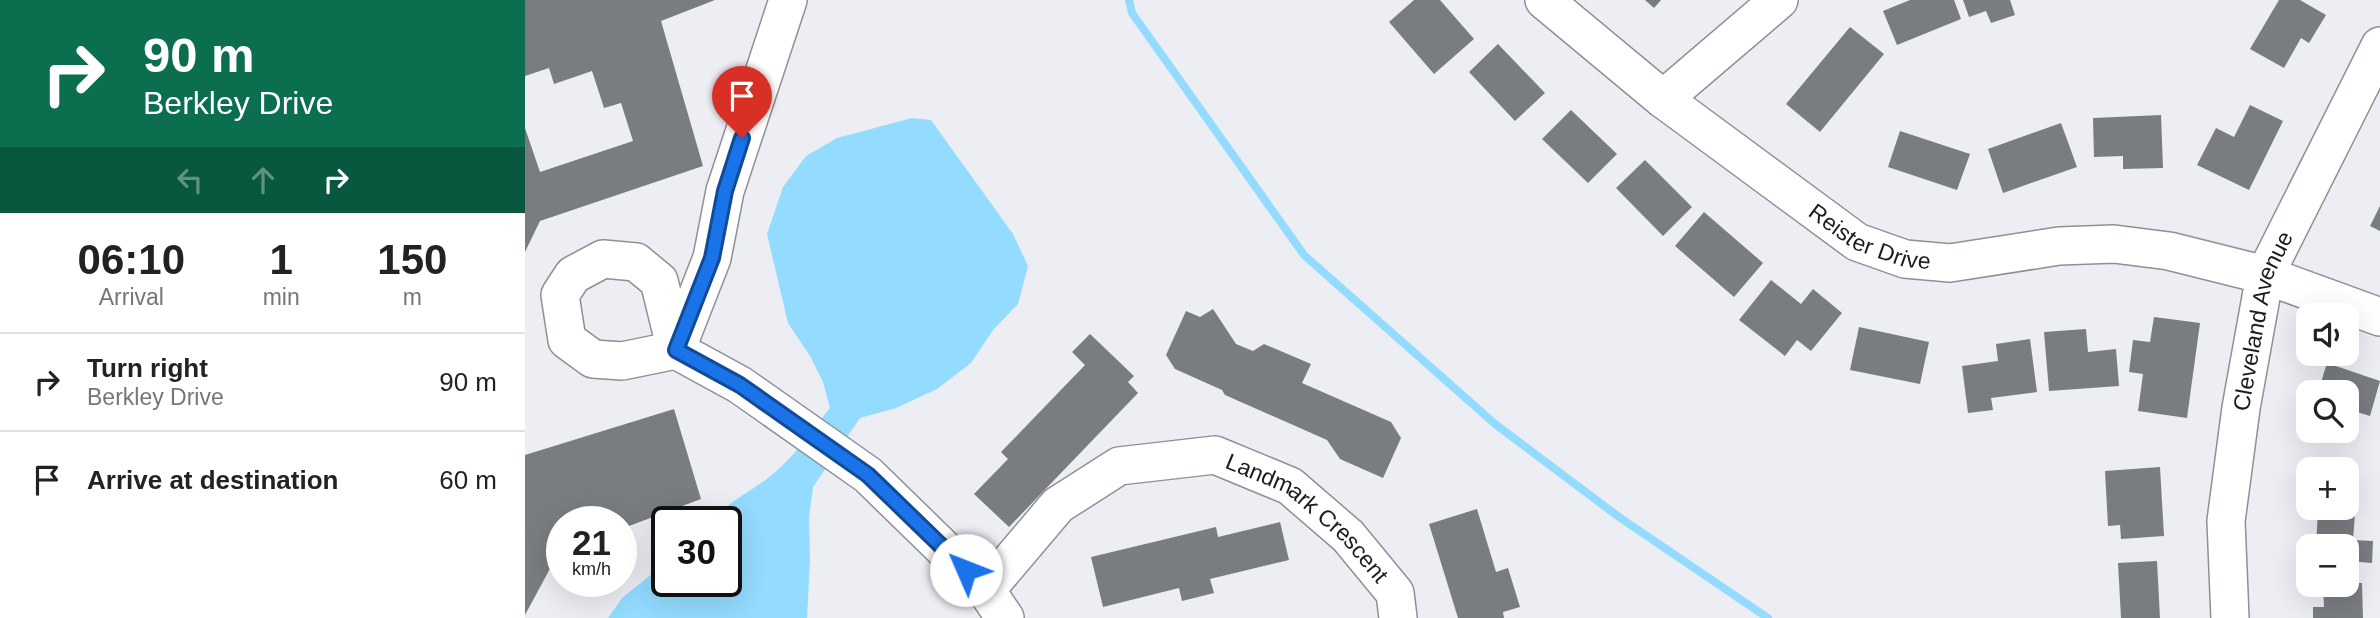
<!DOCTYPE html>
<html lang="en">
<head>
<meta charset="utf-8">
<style>
  :root { --surface:#fff; --page:#f6f6f6; --text:#222; --muted:#767676; --line:#e0e0e0 }
  body { margin:0; font-family:Arial,sans-serif; background:var(--page); color:var(--text); height:100vh; display:flex; flex-direction:column; font-size:26px; white-space:nowrap }
  * { box-sizing:border-box; margin:0 }
  p { font-size:23px; color:var(--muted) }
  .icon { flex:none; width:38px; height:38px; fill:none; stroke:currentColor; stroke-width:2; stroke-linecap:round; stroke-linejoin:round }
  .map { position:relative; flex:1; overflow:hidden }
  .drawer { display:flex; flex-direction:column; background:var(--surface); width:525px }
  .drawer>* { flex:none }
  .guide { background:#0b6e4f; color:#fff; overflow:hidden }
  .fabs { position:absolute; left:1771px; top:303px; display:grid; gap:14px }
  .fabs a { display:grid; place-items:center; width:63px; height:63px; border-radius:14px; background:var(--surface); box-shadow:0 7px 28px #0002; font-size:35px }
  .speed { position:absolute; left:21px; top:506px; display:flex; gap:14px; font-size:35px; font-weight:700; text-align:center }
  .speed>* { display:grid; place-content:center; width:91px; height:91px; border-radius:50%; background:var(--surface); box-shadow:0 7px 28px #0002; line-height:1 }
  .speed small { font-size:18px; font-weight:400 }
  .speed .limit { border:4px solid #111; border-radius:10px; background:#fff; color:#111 }
  .pin { position:absolute; display:grid; place-items:center; width:60px; height:60px; color:#fff; margin:-72px -30px; border-radius:50% 50% 50% 0; rotate:-45deg; box-shadow:0 0 7px #0007 }
  .pin .icon { rotate:45deg }
  .me { position:absolute; width:77px; margin:-38px; rotate:314deg; stroke-linejoin:round; filter:drop-shadow(0 0 5px #0008) }
  .turn { display:flex; align-items:center; gap:24px; height:147px; padding:0 28px; font-size:32px }
  .turn .icon { width:91px; height:91px; stroke-width:2.5 }
  .turn b { display:block; font-size:49px; line-height:60px }
  .lanes { display:flex; align-items:center; height:66px; padding:0 28px; background:#0003; justify-content:center; gap:35px; direction:ltr }
  .lanes .off { opacity:.35 }
  .eta { display:flex; justify-content:space-evenly; align-items:center; height:119px; text-align:center }
  .eta b { font-size:42px; font-weight:700; line-height:49px }
  ul { padding:0; list-style:none }
  li { display:flex; align-items:center; gap:21px; height:98px; padding:0 28px; border-top:2px solid var(--line) }
  li div { flex:1 }
  li b { display:block; font-size:26px }
  li em { font-style:normal }
  main { display:flex; flex:1; min-height:0 }
  .map>svg:first-child { display:block }
</style>
</head>
<body>
<main>
<section class="drawer">
<div class="guide">
<div class="turn"><svg class="icon" aria-label="right" viewBox="0 0 24 24"><path d="M7 20v-9h11M14 6l5 5-5 5"/></svg><div><b>90 m</b>Berkley Drive</div></div>
<div class="lanes"><svg class="icon off" aria-label="left" viewBox="0 0 24 24"><path d="M17 20v-9H6M10 6l-5 5 5 5"/></svg><svg class="icon off" aria-label="ahead" viewBox="0 0 24 24"><path d="M12 20V5M6 11l6-6 6 6"/></svg><svg class="icon" aria-label="right" viewBox="0 0 24 24"><path d="M7 20v-9h11M14 6l5 5-5 5"/></svg></div>
</div>
<div class="eta">
<div><b>06:10</b><p>Arrival</p></div>
<div><b>1</b><p>min</p></div>
<div><b>150</b><p>m</p></div>
</div>
<ul>
<li><svg class="icon" aria-label="right" viewBox="0 0 24 24"><path d="M7 20v-9h11M14 6l5 5-5 5"/></svg><div><b>Turn right</b><p>Berkley Drive</p></div><em>90 m</em></li>
<li><svg class="icon" aria-label="arrive" viewBox="0 0 24 24"><path d="M6 21V4h12l-3 4 3 4H6"/></svg><div><b>Arrive at destination</b></div><em>60 m</em></li>
</ul>
</section>
<div class="map">
<svg width="1855" height="618" viewBox="0 0 1855 618">
  <rect width="100%" height="100%" fill="#eceef4"/>
  <!-- water -->
  <path fill="#93dbff" d="M387,118L406,120L488,234L503,266L493,304L468,330L446,363L412,389L371,408L335,418L288,487L284,517L285,560L282,618H83L97,598L142,562V581H201V522L185,521C202,503 223,493 243,478C268,458 286,433 305,408L298,382L285,356L263,323L242,234L258,187L281,156L312,138Z"/>
  <g fill="none" stroke-linecap="round" stroke-linejoin="round">
    <!-- stream -->
    <path stroke="#93dbff" stroke-width="8" d="M604,0L607,13L779,255L970,424L1094,517L1243,618"/>
  </g>
  <!-- building -->
  <path fill="#797d81" d="M0,0H190L136,21L178,166L15,221L0,252V128L15,172L108,141L96,103L79,108L67,71L29,84L24,68L0,76Z
    M889,0H915L949,39L909,74L864,22Z
    M1120,0H1136L1129,8Z
    M1385,0H1429L1436,19L1372,45L1358,11Z
    M1438,0H1485L1490,15L1466,23L1461,11L1444,17Z
    M1754,0H1775L1801,15L1784,43L1776,38L1759,68L1725,49Z
    M1325,27L1359,54L1295,132L1261,104Z
    M973,44L1020,93L990,121L944,72Z
    M1725,105L1758,121L1724,190L1672,165L1691,128L1709,137Z
    M1046,110L1092,154L1063,183L1017,139Z
    M1636,115L1638,168L1598,169V156L1569,157L1568,118Z
    M1536,123L1552,167L1478,193L1463,149Z
    M1375,131L1445,154L1432,190L1363,167Z
    M1120,160L1167,207L1138,236L1091,188Z
    M1855,206V231L1845,226Z
    M1179,212L1238,263L1209,297L1150,246Z
    M1246,280L1276,304L1288,289L1317,313L1286,351L1272,340L1260,356L1214,320Z
    M688,309L711,344L728,351L739,344L786,364L777,383L866,422L876,438L858,478L815,459L802,440L700,395L697,390L650,369L641,355L661,311L675,317Z
    M1629,317L1675,323L1662,418L1613,411L1618,374L1604,372L1608,340L1625,342Z
    M1334,327L1404,342L1395,384L1325,370Z
    M1561,329L1563,352L1591,349L1594,386L1524,391L1519,332Z
    M565,334L609,376L603,382L613,393L484,527L449,494L483,459L476,452L560,365L547,352Z
    M1505,339L1512,392L1466,398L1468,410L1443,413L1437,366L1473,361L1471,344Z
    M1802,363L1855,381L1845,416L1822,409V392H1793Z
    M149,409L176,499L96,529V522H37V551L34,552L0,615V455Z
    M1635,467L1639,536L1596,539L1595,525L1583,526L1580,471Z
    M952,509L971,572L983,568L995,607L978,612L979,618H933L904,524Z
    M1793,511L1830,513L1828,540L1848,541L1847,563L1822,561V546H1791Z
    M755,522L764,560L685,579L689,593L657,601L654,588L578,607L566,557L691,527L693,537Z
    M1632,561L1635,618H1596L1593,563Z
    M1822,583H1837L1838,618H1788V607H1799L1798,584Z"/>
  <g fill="none" stroke-linecap="round" stroke-linejoin="round">
    <!-- minor casing -->
    <g stroke="#8e9096" stroke-width="40">
      <g id="minor">
        <path d="M263,0L200,191L187,258L151,350L215,385L343,475L461,590L480,618"/>
        <path id="s1" d="M1019,0L1138,99L1332,242L1380,259L1425,263L1534,246L1589,244L1644,251L1740,275L1855,317"/>
        <path d="M1138,99L1254,0"/>
        <path d="M78,259L111,262L134,281L151,350L97,361L68,359L42,340L35,295L48,275Z"/>
        <path id="s2" d="M461,590L533,505L594,466L690,455L765,486L823,536L870,593L873,618"/>
        <path id="s3" d="M1705,618L1701,521L1716,408L1740,275L1855,46"/>
      </g>
    </g>
    <!-- minor -->
    <use href="#minor" stroke="#fff" stroke-width="37"/>
  </g>
  <g fill="none" stroke-linecap="round" stroke-linejoin="round">
    <!-- route casing -->
    <g stroke="#114b97" stroke-width="18">
      <path id="route" d="M217,138L200,191L187,258L151,350L215,385L343,475L441,570"/>
    </g>
    <!-- route -->
    <use href="#route" stroke="#1a73e8" stroke-width="12"/>
  </g>
  <g text-anchor="middle" stroke-width="5" stroke-linejoin="round" paint-order="stroke">
    <!-- street labels -->
    <g font-size="23" fill="#1b1c1e" stroke="#eceef4">
      <text dy="8" stroke="none"><textPath href="#s1" startOffset="406">Reister Drive</textPath></text>
      <text dy="8" stroke="none"><textPath href="#s3" startOffset="301">Cleveland Avenue</textPath></text>
      <text dy="8" stroke="none"><textPath href="#s2" startOffset="394">Landmark Crescent</textPath></text>
    </g>
  </g>
</svg>
<div class="fabs">
<a><svg class="icon" aria-label="sound" viewBox="0 0 24 24"><path d="M4 9h4l5-4v14l-5-4H4zM17 9q2 3 0 6"/></svg></a>
<a><svg class="icon" aria-label="search" viewBox="0 0 24 24"><circle cx="10" cy="10" r="6"/><path d="M15 15l6 6"/></svg></a>
<a>+</a>
<a>−</a>
</div>
<div class="speed"><div>21<small>km/h</small></div><div class="limit">30</div></div>
<div class="pin" style="left:217px;top:138px;background:#d93025"><svg class="icon" aria-label="arrive" viewBox="0 0 24 24"><path d="M6 21V4h12l-3 4 3 4H6"/></svg></div>
<svg class="me" style="left:441px;top:570px" viewBox="-20 -20 40 40"><circle r="19" fill="#fff"/><path d="M0-13L10 11 0 6-10 11z" fill="#1a73e8"/></svg>
</div>
</main>
</body>
</html>
